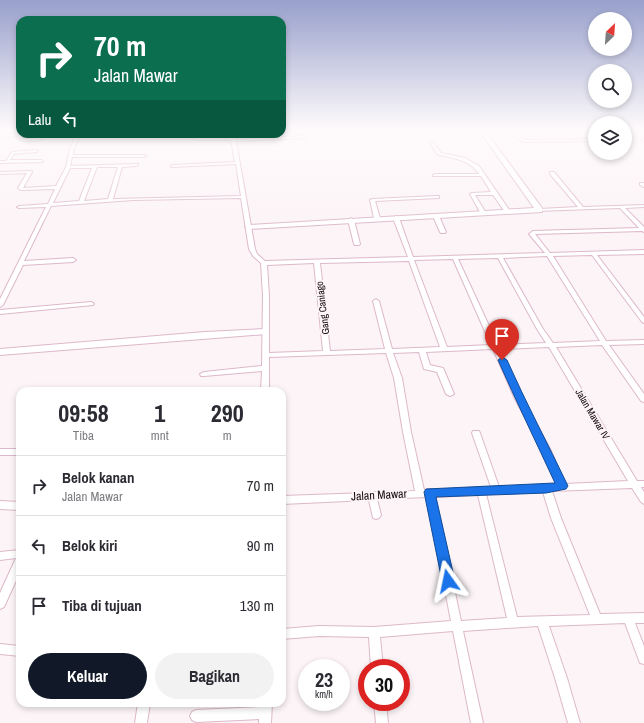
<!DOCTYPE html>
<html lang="id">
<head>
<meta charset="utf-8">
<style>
  :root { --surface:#fff; --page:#f2f2f3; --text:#2b2b33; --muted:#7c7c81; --line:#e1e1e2; --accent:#111827 }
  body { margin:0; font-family:"Archivo Narrow",sans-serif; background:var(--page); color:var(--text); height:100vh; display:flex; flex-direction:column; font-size:15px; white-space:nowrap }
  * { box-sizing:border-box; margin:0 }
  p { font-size:13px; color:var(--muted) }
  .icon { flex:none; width:22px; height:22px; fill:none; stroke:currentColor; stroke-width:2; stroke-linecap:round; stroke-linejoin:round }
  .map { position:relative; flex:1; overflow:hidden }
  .side { position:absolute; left:16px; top:387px; width:270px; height:320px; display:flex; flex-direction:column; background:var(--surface); border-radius:12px; box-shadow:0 2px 6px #0003 }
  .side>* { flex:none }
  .hud { position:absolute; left:16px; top:16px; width:270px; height:122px; border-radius:12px; box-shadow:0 2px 6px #0003; background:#0b6e4f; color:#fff; overflow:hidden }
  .needle { width:26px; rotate:25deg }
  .controls { position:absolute; left:588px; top:12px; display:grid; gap:8px }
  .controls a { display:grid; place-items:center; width:44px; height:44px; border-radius:50%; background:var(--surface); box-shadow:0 2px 6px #0003; font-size:20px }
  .speed { position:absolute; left:298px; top:659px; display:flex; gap:8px; font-size:20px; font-weight:700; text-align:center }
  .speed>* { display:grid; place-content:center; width:52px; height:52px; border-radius:50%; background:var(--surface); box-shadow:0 2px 6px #0003; line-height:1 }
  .speed small { font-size:10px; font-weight:400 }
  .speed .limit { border:6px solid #d22; background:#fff; color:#111 }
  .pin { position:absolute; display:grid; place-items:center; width:34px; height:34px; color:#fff; margin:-41px -17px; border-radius:50% 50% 50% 0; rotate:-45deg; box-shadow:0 0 4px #0007 }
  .pin .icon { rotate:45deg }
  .me { position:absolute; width:44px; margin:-22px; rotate:348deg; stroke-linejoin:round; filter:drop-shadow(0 0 3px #0008) }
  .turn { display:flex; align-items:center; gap:14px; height:84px; padding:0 12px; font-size:18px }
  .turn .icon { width:52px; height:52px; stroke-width:2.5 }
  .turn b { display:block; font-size:28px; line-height:34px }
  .then { display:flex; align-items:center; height:38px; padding:0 12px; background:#0003; gap:8px; font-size:15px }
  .eta { display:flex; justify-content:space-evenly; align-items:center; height:68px; text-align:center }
  .eta b { font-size:24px; font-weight:700; line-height:28px }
  .action { display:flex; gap:8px; margin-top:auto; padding:8px 12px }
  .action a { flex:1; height:46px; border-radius:24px; background:var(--accent); color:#fff; font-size:16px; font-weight:700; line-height:46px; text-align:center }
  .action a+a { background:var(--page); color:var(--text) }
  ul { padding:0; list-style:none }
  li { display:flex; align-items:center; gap:12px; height:60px; padding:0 12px; border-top:1px solid var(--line) }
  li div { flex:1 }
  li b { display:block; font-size:15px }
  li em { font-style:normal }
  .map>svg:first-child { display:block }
</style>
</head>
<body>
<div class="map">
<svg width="644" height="723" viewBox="0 0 644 723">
  <rect width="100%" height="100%" fill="#fcf4f7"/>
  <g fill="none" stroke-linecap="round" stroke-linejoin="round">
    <!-- street casing -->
    <g stroke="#ddb8ca" stroke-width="2">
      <path id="street" d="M510,129H514L522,138L526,140L595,139V141L525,142L520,140Z
        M628,129H632L644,139V142Z
        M20,133V134H23L21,138C34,142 38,134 48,134C41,142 26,144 17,138L18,136L0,137V135Z
        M77,134H81L74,148L73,155H144L146,156L144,157H72L70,166L138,164V165L136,166L122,167L113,199L241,196L236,164L171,167V166L173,165L235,162L231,140H197L192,138L193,134H197L196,137L197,138H232L231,134H235L236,139L306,136V138H305L236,141L255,249L257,254L265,261L408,257L393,218L396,216L399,218L413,257L545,253L529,234L533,231L639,228L620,208L537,211V209H539L578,207L550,174V172H554L583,207L644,205V207L625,208L644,227V232L642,231L535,234L550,253L644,250V254L597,255L644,317V323L642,322L592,255L553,256L606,341L644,340V344L609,345L644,394V402L641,401L602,345L556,347L637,481H644V487H641L644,492V504L641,502L632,488L552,491L561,518L600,614L644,613V623H635L644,646V664L640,663L625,623L549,626L567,678L580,723H568L555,678L538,626L463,631L483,723H471L453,631L380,637L383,668H371L369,637L319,636L282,639V629L319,626L374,627L451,621L427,497L377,499L381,515L379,518L376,519L373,518L369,500L282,504V496L369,493L372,492H375L415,491L403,432L394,378L386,353L269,357V391H261L262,371L204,376H201L200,374L204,372L262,366L263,296L261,263L253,256L249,249L241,198L133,200L51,206L24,261L73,258L76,260L73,262L23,265L3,305L0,307V299L46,207L19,208L17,207L19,206L48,204L55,189L21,190L18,188L27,173L0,174V172L32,171V172L23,188L56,186L66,167L70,148ZM97,167H118L108,199L84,201ZM70,168H92L79,201L53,203ZM547,256L600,341L553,343L543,329L503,258ZM498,258L537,329L546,343L498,345L458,259ZM453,259L491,345L447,347L414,260ZM409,261L440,347L392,349L379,301L376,299L373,301L385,349L330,351L320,263ZM314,263L323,351L269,353V296L267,265ZM549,347L628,481L565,484L551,451L523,399L500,349ZM493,349L515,399L543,451L557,484L499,487L480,433L479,431H473L472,433L491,487L433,490L430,489L424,490L411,432L402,378L393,353L419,352L424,369L437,372L446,394L450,396L454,394L444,370L443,368L430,365L426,352ZM543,492L551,518L590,615L517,617L486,494ZM478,495L507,618L461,621L435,497Z
        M431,142H433L441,153L465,158L479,166L510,211L509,212H505L493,195H475L486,213L481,214L470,194L472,193L491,192L481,176H433V175L435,174H479C470,160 454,158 438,155L430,143Z
        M36,150L38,151L37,152L14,154L10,160H41L43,161V162L0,163V161H6L12,152Z
        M640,183H644V187L640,185Z
        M437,196H439V198L375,201L380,218L377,220L374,218L370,200L372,199Z
        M436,214L439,216L446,232L445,233H441L440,232L433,216Z
        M351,218L354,220L360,244L359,245H355L354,244L348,220Z
        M91,302L93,303L94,304L93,305L0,314V310Z
        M0,449H20V455H0Z
        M0,501L20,502V510L0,509Z
        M20,550V572L4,607L0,609V593L16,558L0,560V552Z
        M0,644L20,646V656L0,654Z
        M374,702H386L388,723H376Z
        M138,703H150L147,723H135Z
        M260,703H272L271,723H259V719L196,722L192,720L190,716L192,712L196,710L260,707Z"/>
    </g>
    <!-- secondary casing -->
    <g stroke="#ddb8ca" stroke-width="2">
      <path id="secondary" d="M478,129H484L542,208V212L249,229L245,227L249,225L534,208Z
        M264,329L269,332L267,334L0,355V349L205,332Z"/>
    </g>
    <!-- street -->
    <use href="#street" fill="#fff" fill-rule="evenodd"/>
    <!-- secondary -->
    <use href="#secondary" fill="#fff" fill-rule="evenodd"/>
  </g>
  <!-- sky -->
  <linearGradient id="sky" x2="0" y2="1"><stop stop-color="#98a0cc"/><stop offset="0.56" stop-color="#fefafb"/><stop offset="1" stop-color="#fefafb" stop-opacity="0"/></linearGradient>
  <rect width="644" height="230" fill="url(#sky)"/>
  <!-- route -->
  <path fill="#1a73e8" stroke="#114b97" d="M502,357L507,360C526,403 548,444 568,486L566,489L546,493L436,497L455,581L453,585L448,587L444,585L442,581L424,492L426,489L555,483C536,442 516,401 498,360Z"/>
  <g text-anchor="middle" stroke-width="4" stroke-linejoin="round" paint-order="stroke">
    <!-- street labels -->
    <g font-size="10" fill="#15090f" stroke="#fcf4f7">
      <text transform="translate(322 308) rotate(-97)" y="4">Gang Caniago</text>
      <text transform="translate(593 414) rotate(59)" y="4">Jalan Mawar IV</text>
    </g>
    <!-- near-street labels -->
    <g font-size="12" fill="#15090f" stroke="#fcf4f7">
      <text transform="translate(379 495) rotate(-3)" y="4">Jalan Mawar</text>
    </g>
  </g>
</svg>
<div class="controls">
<a><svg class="needle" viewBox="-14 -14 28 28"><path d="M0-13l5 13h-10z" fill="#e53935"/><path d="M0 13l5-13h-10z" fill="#7c7c81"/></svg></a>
<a><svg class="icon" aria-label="search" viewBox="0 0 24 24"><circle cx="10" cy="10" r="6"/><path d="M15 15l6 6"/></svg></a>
<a><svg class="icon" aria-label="layers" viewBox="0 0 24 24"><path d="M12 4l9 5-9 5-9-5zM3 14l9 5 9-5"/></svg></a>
</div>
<div class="speed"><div>23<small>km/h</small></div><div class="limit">30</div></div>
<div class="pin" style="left:502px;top:360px;background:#d93025"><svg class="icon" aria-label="arrive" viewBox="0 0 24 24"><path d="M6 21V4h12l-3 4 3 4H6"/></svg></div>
<svg class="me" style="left:448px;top:581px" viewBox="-20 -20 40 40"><path d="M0-17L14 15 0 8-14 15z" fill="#1a73e8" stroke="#fff" stroke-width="4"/></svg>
<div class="hud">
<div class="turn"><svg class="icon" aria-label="right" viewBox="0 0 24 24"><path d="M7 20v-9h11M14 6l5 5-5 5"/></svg><div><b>70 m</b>Jalan Mawar</div></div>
<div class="then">Lalu<svg class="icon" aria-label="left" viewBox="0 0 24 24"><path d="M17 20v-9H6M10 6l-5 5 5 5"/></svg></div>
</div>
<section class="side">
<div class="eta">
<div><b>09:58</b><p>Tiba</p></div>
<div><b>1</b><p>mnt</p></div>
<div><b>290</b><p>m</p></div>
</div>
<ul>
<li><svg class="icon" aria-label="right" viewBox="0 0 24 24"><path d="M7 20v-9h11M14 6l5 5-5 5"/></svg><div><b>Belok kanan</b><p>Jalan Mawar</p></div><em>70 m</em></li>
<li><svg class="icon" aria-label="left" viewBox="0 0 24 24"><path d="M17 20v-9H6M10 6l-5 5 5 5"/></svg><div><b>Belok kiri</b></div><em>90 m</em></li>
<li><svg class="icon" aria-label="arrive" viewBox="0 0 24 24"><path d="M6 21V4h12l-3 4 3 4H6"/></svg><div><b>Tiba di tujuan</b></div><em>130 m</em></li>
</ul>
<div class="action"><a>Keluar</a><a>Bagikan</a></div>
</section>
</div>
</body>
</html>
